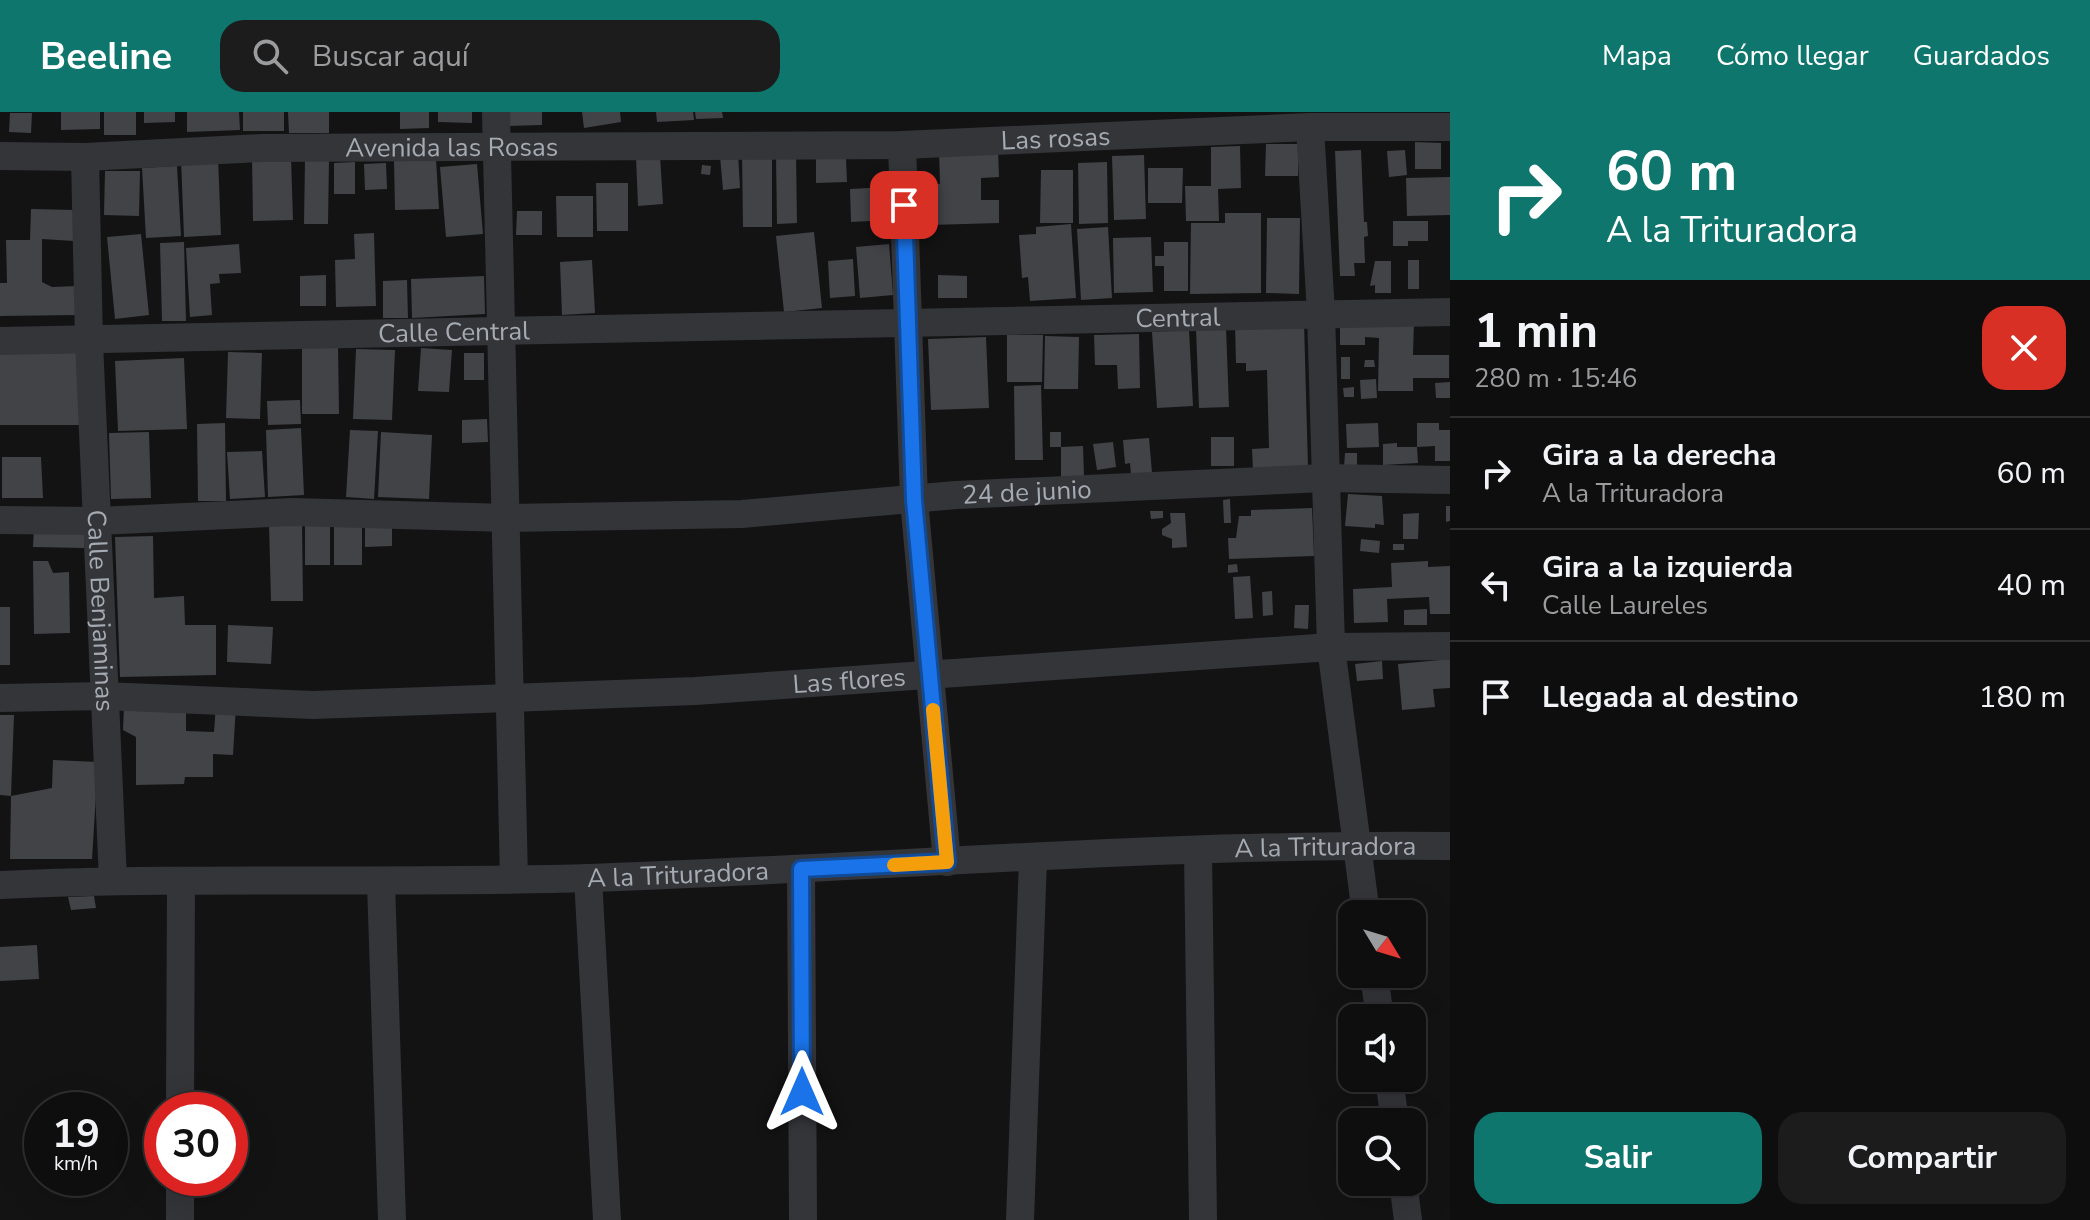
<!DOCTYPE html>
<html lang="es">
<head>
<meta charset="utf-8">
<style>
  :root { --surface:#0e0e0f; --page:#1c1c1d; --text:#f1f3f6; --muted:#9b9c9e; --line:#2e2e2f; --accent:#0f766e }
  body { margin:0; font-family:"Nunito Sans",sans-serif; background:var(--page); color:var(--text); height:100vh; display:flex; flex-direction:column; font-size:30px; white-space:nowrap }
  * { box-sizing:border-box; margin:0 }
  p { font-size:26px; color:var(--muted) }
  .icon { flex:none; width:44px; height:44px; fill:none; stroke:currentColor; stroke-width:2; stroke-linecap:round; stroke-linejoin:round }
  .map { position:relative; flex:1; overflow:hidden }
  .side { display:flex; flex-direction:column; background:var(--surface); width:640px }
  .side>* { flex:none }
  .guide { background:#0f766e; color:#fff; overflow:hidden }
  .needle { width:52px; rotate:128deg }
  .controls { position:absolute; left:1338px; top:788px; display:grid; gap:16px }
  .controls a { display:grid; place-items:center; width:88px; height:88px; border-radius:16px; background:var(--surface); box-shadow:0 8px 32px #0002,0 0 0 2px var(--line); font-size:40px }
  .speed { position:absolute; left:24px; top:980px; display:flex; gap:16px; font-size:40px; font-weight:700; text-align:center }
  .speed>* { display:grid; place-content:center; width:104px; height:104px; border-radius:50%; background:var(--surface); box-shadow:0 8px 32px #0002,0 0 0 2px var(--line); line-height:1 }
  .speed small { font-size:20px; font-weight:400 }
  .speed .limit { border:12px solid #d22; background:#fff; color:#111 }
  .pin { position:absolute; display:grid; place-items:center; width:68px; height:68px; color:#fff; margin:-34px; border-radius:16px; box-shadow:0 4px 12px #0006 }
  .me { position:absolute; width:88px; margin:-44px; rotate:0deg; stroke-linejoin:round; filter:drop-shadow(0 0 6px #0008) }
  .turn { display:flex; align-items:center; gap:28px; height:168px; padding:0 24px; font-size:36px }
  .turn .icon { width:104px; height:104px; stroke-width:2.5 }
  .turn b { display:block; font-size:56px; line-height:68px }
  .round { display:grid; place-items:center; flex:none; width:84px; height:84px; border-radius:24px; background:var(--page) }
  .summary { display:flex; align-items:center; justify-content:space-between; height:136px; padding:0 24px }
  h1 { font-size:48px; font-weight:700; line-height:60px }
  .button { display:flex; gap:16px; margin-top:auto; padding:16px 24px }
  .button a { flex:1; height:92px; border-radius:24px; background:var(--accent); color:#fff; font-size:32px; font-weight:700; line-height:92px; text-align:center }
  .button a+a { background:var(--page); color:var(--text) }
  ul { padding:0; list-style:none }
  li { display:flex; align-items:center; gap:24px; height:112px; padding:0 24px; border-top:2px solid var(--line) }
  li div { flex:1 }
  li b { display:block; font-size:30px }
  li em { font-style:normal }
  header { display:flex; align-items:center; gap:48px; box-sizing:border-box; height:112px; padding:0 40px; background:var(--accent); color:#fff }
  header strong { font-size:38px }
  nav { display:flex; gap:44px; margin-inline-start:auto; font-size:28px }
  .search { width:560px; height:72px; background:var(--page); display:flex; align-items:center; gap:20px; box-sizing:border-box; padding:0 28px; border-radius:24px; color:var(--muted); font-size:30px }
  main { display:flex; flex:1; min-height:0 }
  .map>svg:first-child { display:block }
</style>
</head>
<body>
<header>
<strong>Beeline</strong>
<div class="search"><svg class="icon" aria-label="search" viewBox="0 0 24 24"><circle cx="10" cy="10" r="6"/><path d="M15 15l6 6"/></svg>Buscar aquí</div>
<nav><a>Mapa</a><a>Cómo llegar</a><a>Guardados</a></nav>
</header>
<main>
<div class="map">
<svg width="1450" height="1108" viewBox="0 0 1450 1108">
  <rect width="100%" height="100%" fill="#131314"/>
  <!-- building -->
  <path fill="#424347" d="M61,0H100V17L61,18Z
    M104,0H136V23H104Z
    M144,0H175V10L144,11Z
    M187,0H239L240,18L187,20Z
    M243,0H284V19H243Z
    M288,0H329V21H289Z
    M400,0H429V16L400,17Z
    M438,0H472V11L438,10Z
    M504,0H542V13L504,14Z
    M582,0H620L621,10L584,16Z
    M656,0H693L694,8L657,10Z
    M695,0H722L723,6L696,7Z
    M10,1H32L31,21L9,20Z
    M1415,30L1441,31V57H1415Z
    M1266,32H1298V64H1265Z
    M1240,34L1241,76L1218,77L1219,109H1186L1185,74H1211V35Z
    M998,38L999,65L981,66V88H999V111L930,113L929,71L940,72L939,39Z
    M1361,38L1364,110H1367L1368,124L1364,125L1365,151H1354L1355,164H1340L1335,39Z
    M1405,38L1407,63L1389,65L1387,39Z
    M742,39H772V115H743Z
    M738,42L740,76L723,78L720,44Z
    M660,43L663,92L638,94L636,45Z
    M776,43H796L797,111L777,112Z
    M1144,43L1146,107L1114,108L1112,44Z
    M218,45L221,123L184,125L181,47Z
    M291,45L293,108L253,109L252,46Z
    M846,46L847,70L816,71V47Z
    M305,47L329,48L328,112H304Z
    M436,47L439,97L395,98L394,49Z
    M355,50V82H334V51Z
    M1107,50L1108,111L1079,112L1078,51Z
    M386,51L387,77L365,78L364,52Z
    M477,52L483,122L446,125L440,55Z
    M702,53L711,54L710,63L701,62Z
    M177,54L181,124L146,126L142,56Z
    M1148,56H1183L1182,91H1148Z
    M1041,58H1073V111H1040Z
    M105,59H140L139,104L104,103Z
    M1450,65V103L1407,104L1406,66Z
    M596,71H628V119H597Z
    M888,75L890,108L851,110L850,77Z
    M556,84H593V125H557Z
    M31,97L75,98L74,129L42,127V170L52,175L77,174V203L0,204V171H7L6,128H30Z
    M517,99H542V123H516Z
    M1225,101H1261V181L1190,182L1191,111H1225Z
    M1267,106H1300L1299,182L1266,181Z
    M1393,109H1428V129H1408V134H1393Z
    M1071,112L1076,186L1030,189L1028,165L1022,166L1019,123L1036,122V115Z
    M1108,115L1112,186L1081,188L1077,117Z
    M814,120L822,196L784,200L776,124Z
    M374,121L376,194L336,195L335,148L355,147L354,122Z
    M141,122L149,203L115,207L107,125Z
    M1151,125L1153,180L1114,181L1113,126Z
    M184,130L186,209H162L160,131Z
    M1164,130H1188V179H1164V154H1155V144H1164Z
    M239,132L241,161L219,162L220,171L210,172L212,203L190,205L186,136Z
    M889,132L893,183L860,186L856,135Z
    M853,147L855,184L830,186L828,149Z
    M592,148L595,201L562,203L560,150Z
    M1408,148H1419V177H1408Z
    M1375,149H1391V181H1375V173L1370,174Z
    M326,163V194H300V164Z
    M938,163L967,164V186H938Z
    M484,164L485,202L412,206L411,167Z
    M407,168L408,206H383V169Z
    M1340,207H1414L1413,243H1449V266H1413V279H1378L1379,226L1365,225V233H1340Z
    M1304,210L1308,356L1253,358L1252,337L1269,336L1267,258L1246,259V251H1236L1235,212Z
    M1226,216L1229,295L1199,296L1196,217Z
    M1189,218L1193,294L1157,296L1152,220Z
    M1139,222L1140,276L1118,277L1117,253H1095L1094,223Z
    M1007,223H1043L1042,270H1007Z
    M1045,224L1079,225L1078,277H1044Z
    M986,225L989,296L931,298L928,227Z
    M302,233H338L339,302H302Z
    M421,236L452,238L449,280L418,279Z
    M356,237L395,238L392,308L353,307Z
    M80,238V313H0V239Z
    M228,240L262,241L260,307L226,306Z
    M464,241H484V268H464Z
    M1341,245H1350V267H1341Z
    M184,246L187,317L118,319L115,249Z
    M1365,248H1374L1375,255H1364Z
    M1376,267L1377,286L1361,287L1360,268Z
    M1450,270V286H1436L1435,271Z
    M1041,273L1043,348H1015L1014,274Z
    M1354,275V285H1344L1343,276Z
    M300,288L301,312L268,313L267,289Z
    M487,307L488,330L462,331V308Z
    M225,311L226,389H198L197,312Z
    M1378,311L1379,335L1347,336L1346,312Z
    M1417,311H1439V318H1450V349H1435V334L1417,335Z
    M301,316L304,383L268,385L266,318Z
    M350,318L378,319L374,387L346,385Z
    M149,320L151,386L111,387L109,321Z
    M381,320L432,323L429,387L378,385Z
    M1050,320H1061V335H1050Z
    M1211,325H1234V354H1211Z
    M1149,326L1152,361L1131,363L1130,351L1125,352L1123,328Z
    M1113,330L1116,355L1097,358L1093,332Z
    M1397,331V335H1417L1418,351L1383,353V332Z
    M1083,334L1084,364L1061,365V335Z
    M262,339L265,385L230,387L227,340Z
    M1345,341H1357V354L1344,355Z
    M2,345H41L43,386H2Z
    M1348,382L1382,384L1384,413L1375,412V416L1345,414Z
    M1230,387L1231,411H1224L1223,388Z
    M1446,394H1450V409L1446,410Z
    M1312,396L1314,444L1229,447L1228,426H1236L1239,404H1251V398Z
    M1150,399H1163V406L1151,407Z
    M1170,401H1185L1187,435L1172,436V427L1162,423V417L1171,411Z
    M1419,401L1418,427H1403V402Z
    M392,405V434L365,435V406Z
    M330,408V453H305V409Z
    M302,410L303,489H271L269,411Z
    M34,414L85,415L84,436L33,435Z
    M334,414H362V453H334Z
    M153,424L154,486L184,484L185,513H216V563L120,565L115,425Z
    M1361,427L1380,429L1379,441L1360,439Z
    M1393,432H1404V438H1393Z
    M33,449H48L53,461L69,460L70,521L34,522Z
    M1428,449V455L1450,454V502H1430L1429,485L1387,487L1388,510L1354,511L1353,477L1392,475L1391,451Z
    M1237,452L1238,460L1228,461V453Z
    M1250,464L1253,506L1235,507L1233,465Z
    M1272,479L1273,503L1263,504L1262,480Z
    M1295,493H1309L1308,517L1294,516Z
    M0,495H10V553H0Z
    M1427,497V513H1404V498Z
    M228,513L273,515L271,552L227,550Z
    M1450,547V576L1433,577L1435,595L1402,598L1398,552Z
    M1382,549L1383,567L1357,569L1355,552Z
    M216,592L236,593L233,643L213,642V665H185L184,672L136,673V625L123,618L124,594L186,595V619L214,620Z
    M0,603H14L11,684L52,676L53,648L98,650L92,747H10L11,684L0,683Z
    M94,784L96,796L71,798L68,785Z
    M37,833L39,867L0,869V835Z"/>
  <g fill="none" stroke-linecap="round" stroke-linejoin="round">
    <!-- minor -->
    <g stroke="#343539" stroke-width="28">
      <path d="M496,0L514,767"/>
      <path d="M1310,15L1321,201L1331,535L1366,802"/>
      <path d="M902,33L914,388L947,750"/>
      <path id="s1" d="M0,44L85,45L262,36L902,33L1310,15H1450"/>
      <path id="s2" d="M85,45L89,230L113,768"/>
      <path id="s3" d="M0,229L1450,200"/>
      <path id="s4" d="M0,408L98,409L292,400L508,406L742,402L956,383L1324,366L1450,368"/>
      <path id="s5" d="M0,586L104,584L313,593L510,586L695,579L1331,535L1450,534"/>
      <path d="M1198,739L1203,1108"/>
      <path d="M801,757L803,1108"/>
      <path d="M588,766L607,1108"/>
      <path d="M381,770L392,1108"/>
      <path id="s6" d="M0,773C197,764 394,772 590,766C877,756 1163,731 1450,734"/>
      <path d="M1374,862L1380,906"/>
      <path d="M1389,966L1395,1010"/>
      <path d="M180,998L181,769"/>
      <path d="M1403,1070L1408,1108"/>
      <path d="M180,1108V1066"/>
      <path d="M1020,1108L1033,747"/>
    </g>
  </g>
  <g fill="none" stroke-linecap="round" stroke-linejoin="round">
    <!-- route casing -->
    <g stroke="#114b97" stroke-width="20">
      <path id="route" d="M802,980L801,757L947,750L914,388L904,93"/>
    </g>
    <!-- route -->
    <use href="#route" stroke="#1a73e8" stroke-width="14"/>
    <!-- slow -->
    <path stroke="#f59e0b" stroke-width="14" d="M894,753L947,750L933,598"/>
  </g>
  <g text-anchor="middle" stroke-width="6" stroke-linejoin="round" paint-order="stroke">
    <!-- street labels -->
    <g font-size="26" fill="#a5abb3" stroke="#0e0e0f">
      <text dy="9" stroke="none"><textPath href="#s1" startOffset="1056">Las rosas</textPath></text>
      <text dy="9" stroke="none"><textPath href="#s1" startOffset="452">Avenida las Rosas</textPath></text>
      <text dy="9" stroke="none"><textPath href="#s3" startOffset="1178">Central</textPath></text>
      <text dy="9" stroke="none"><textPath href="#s3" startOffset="454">Calle Central</textPath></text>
      <text dy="9" stroke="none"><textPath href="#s4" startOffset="1028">24 de junio</textPath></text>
      <text dy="9" stroke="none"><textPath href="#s2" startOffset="454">Calle Benjaminas</textPath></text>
      <text dy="9" stroke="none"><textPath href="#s5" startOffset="850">Las flores</textPath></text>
      <text dy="9" stroke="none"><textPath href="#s6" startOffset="1326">A la Trituradora</textPath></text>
      <text dy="9" stroke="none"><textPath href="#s6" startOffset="678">A la Trituradora</textPath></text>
    </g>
  </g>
</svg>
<div class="controls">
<a><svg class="needle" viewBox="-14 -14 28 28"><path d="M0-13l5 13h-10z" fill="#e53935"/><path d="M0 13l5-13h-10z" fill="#9b9c9e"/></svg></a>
<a><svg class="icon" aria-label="sound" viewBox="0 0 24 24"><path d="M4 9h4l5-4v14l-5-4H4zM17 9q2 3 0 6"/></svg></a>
<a><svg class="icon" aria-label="search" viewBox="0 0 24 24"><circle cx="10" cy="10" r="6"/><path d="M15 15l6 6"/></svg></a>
</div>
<div class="speed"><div>19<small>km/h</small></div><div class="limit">30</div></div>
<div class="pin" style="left:904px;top:93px;background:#d93025"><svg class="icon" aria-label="arrive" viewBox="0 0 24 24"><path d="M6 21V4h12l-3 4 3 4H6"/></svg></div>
<svg class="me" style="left:802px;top:980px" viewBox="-20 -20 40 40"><path d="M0-17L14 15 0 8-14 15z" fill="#1a73e8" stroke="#fff" stroke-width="4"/></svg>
</div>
<section class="side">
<div class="guide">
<div class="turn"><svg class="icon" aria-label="right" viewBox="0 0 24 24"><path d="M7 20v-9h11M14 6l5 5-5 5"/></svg><div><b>60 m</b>A la Trituradora</div></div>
</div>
<div class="summary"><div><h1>1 min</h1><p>280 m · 15:46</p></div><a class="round" style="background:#d93025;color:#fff"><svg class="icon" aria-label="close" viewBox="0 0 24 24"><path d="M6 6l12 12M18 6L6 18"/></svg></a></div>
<ul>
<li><svg class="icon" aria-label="right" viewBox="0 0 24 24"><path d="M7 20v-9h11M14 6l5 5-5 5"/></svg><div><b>Gira a la derecha</b><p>A la Trituradora</p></div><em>60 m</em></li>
<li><svg class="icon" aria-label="left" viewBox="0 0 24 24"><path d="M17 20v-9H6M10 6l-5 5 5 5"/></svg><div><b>Gira a la izquierda</b><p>Calle Laureles</p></div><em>40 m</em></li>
<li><svg class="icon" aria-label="arrive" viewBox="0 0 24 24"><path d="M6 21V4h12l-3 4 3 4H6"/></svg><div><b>Llegada al destino</b></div><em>180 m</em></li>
</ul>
<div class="button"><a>Salir</a><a>Compartir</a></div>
</section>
</main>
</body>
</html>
